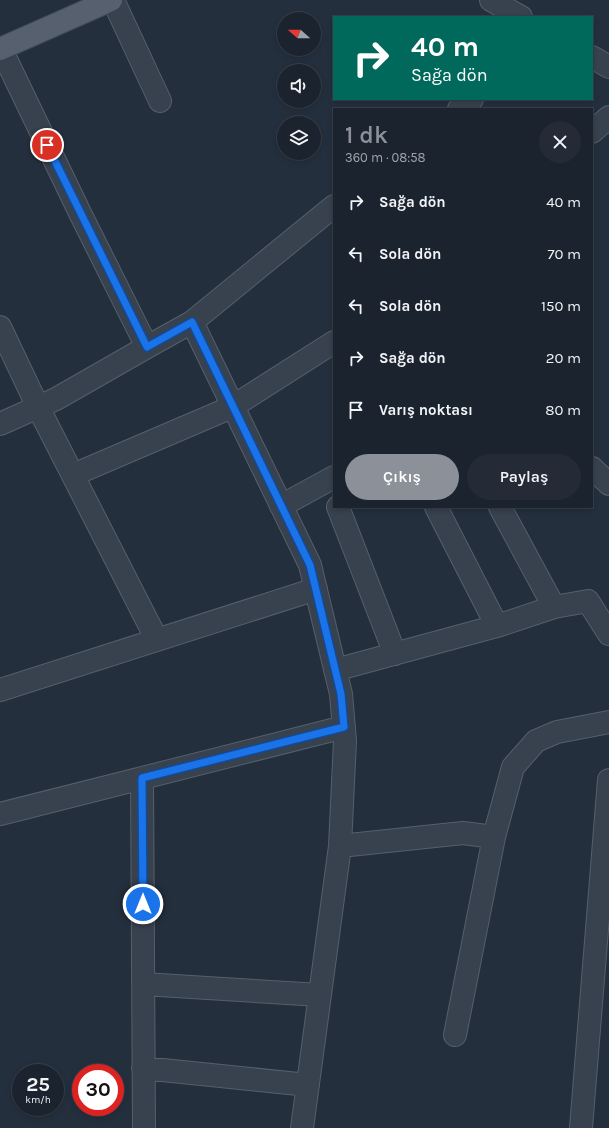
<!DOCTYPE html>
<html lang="tr">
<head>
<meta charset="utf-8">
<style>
  :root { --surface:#1b232e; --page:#242b36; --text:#f1f3f6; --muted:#a0a4aa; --line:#39404a; --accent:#8c9099 }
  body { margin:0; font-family:Karla,sans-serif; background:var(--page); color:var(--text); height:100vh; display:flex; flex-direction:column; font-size:15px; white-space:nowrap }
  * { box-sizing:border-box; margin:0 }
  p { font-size:13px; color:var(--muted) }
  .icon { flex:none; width:22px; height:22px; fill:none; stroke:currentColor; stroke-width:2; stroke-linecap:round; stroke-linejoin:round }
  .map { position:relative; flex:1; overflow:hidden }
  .details { position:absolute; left:333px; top:108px; width:260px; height:400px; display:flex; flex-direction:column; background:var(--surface); border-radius:0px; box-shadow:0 2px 6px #0003,0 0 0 1px var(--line) }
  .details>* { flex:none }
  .hud { position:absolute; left:333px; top:16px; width:260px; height:84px; border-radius:0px; box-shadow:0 2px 6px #0003,0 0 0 1px var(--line); background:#00695c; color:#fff; overflow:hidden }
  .needle { width:26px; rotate:291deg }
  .fabs { position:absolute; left:277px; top:12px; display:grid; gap:8px }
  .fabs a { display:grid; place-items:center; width:44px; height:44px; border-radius:50%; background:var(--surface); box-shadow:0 2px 6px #0003,0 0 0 1px var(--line); font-size:20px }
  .speed { position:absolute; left:12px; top:1064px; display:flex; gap:8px; font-size:20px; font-weight:700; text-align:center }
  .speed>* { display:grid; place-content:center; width:52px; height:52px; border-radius:50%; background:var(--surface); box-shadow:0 2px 6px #0003,0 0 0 1px var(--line); line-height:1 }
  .speed small { font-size:10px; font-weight:400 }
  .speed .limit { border:6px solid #d22; background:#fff; color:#111 }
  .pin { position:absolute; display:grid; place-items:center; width:34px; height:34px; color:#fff; margin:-17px; border:2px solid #fff; border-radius:50%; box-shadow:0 1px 4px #0007 }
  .me { position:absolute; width:44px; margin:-22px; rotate:0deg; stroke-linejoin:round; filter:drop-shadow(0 0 3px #0008) }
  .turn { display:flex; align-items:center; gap:14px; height:84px; padding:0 12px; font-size:18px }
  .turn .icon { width:52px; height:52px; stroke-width:2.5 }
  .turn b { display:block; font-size:28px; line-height:34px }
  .round { display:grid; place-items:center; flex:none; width:42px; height:42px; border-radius:21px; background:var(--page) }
  .head { display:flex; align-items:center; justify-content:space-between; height:68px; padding:0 12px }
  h1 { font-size:24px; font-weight:600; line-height:30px; color:var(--accent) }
  .button { display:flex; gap:8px; margin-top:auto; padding:8px 12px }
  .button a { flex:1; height:46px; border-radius:24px; background:var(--accent); color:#fff; font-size:16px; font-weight:600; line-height:46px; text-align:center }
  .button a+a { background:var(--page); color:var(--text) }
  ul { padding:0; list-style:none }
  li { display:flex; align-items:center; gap:12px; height:52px; padding:0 12px }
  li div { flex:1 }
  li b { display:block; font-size:15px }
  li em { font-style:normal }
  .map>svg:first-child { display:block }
</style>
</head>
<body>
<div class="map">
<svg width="609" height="1128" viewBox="0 0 609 1128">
  <rect width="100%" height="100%" fill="#242f3e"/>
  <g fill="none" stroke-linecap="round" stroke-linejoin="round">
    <!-- minor casing -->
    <g stroke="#565f6c" stroke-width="24">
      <path id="minor" d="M113,0L160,101
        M491,0L521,17
        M1,49L80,213L147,347L192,322L310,565L341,694L345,741L340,846L302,1128
        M592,57L609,67
        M459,109L472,99
        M592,132L609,117
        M192,322L334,206
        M0,327L38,407L157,640
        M0,424L56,399L147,347
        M592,468L609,484
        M73,475L232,407L334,342
        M281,506L334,477
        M338,507L395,654
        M436,507L497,626
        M500,507L554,607
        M335,670L497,626L554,607L588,601L609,634
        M0,690L316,589
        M142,778L144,1128
        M0,814L344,727
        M340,846L463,833L494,837
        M143,984L320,995
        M455,1035L494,837L513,767L536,741L557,732L609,722
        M143,1068L308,1085
        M581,1128L609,780"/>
    </g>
    <!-- major casing -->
    <g stroke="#414a57" stroke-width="24">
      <path id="major" d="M0,49L111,0"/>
    </g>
    <!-- minor -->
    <use href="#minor" stroke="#38414e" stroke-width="22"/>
    <!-- major -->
    <use href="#major" stroke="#56606e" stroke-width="22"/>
  </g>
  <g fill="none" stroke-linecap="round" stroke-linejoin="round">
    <!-- route casing -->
    <g stroke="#114b97" stroke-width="10">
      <path id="route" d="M47,145L147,347L192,322L310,565L341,694L344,727L142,778L143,904"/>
    </g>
    <!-- route -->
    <use href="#route" stroke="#1a73e8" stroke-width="7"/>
  </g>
</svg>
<div class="fabs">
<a><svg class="needle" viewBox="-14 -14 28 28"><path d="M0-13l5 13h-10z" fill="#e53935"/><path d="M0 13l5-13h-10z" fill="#a0a4aa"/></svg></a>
<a><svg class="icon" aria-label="sound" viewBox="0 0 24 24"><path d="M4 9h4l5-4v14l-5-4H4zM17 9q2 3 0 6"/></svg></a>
<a><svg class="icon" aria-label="layers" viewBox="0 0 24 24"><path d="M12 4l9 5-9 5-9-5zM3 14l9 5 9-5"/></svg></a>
</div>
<div class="speed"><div>25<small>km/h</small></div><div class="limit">30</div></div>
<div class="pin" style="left:47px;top:145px;background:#d93025"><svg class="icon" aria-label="arrive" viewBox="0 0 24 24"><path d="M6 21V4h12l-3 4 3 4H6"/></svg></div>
<svg class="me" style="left:143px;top:904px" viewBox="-20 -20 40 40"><circle r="17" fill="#1a73e8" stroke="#fff" stroke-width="3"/><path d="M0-11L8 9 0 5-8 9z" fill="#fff"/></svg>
<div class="hud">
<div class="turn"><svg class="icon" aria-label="right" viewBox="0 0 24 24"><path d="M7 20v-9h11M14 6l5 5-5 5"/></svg><div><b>40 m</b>Sağa dön</div></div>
</div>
<section class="details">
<div class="head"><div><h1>1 dk</h1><p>360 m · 08:58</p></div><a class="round"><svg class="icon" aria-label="close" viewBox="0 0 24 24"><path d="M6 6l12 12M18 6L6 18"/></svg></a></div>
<ul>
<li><svg class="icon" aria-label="right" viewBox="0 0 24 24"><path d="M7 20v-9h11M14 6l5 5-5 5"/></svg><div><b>Sağa dön</b></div><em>40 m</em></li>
<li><svg class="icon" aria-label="left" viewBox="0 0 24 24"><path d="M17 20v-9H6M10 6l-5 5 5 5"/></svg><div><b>Sola dön</b></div><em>70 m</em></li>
<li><svg class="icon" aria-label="left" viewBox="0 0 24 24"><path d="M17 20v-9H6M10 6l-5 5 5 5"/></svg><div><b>Sola dön</b></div><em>150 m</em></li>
<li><svg class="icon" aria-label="right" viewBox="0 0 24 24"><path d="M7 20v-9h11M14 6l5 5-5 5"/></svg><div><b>Sağa dön</b></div><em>20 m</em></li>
<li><svg class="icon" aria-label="arrive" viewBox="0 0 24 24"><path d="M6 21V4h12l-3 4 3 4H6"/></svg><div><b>Varış noktası</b></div><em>80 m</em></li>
</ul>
<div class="button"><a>Çıkış</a><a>Paylaş</a></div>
</section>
</div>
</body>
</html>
